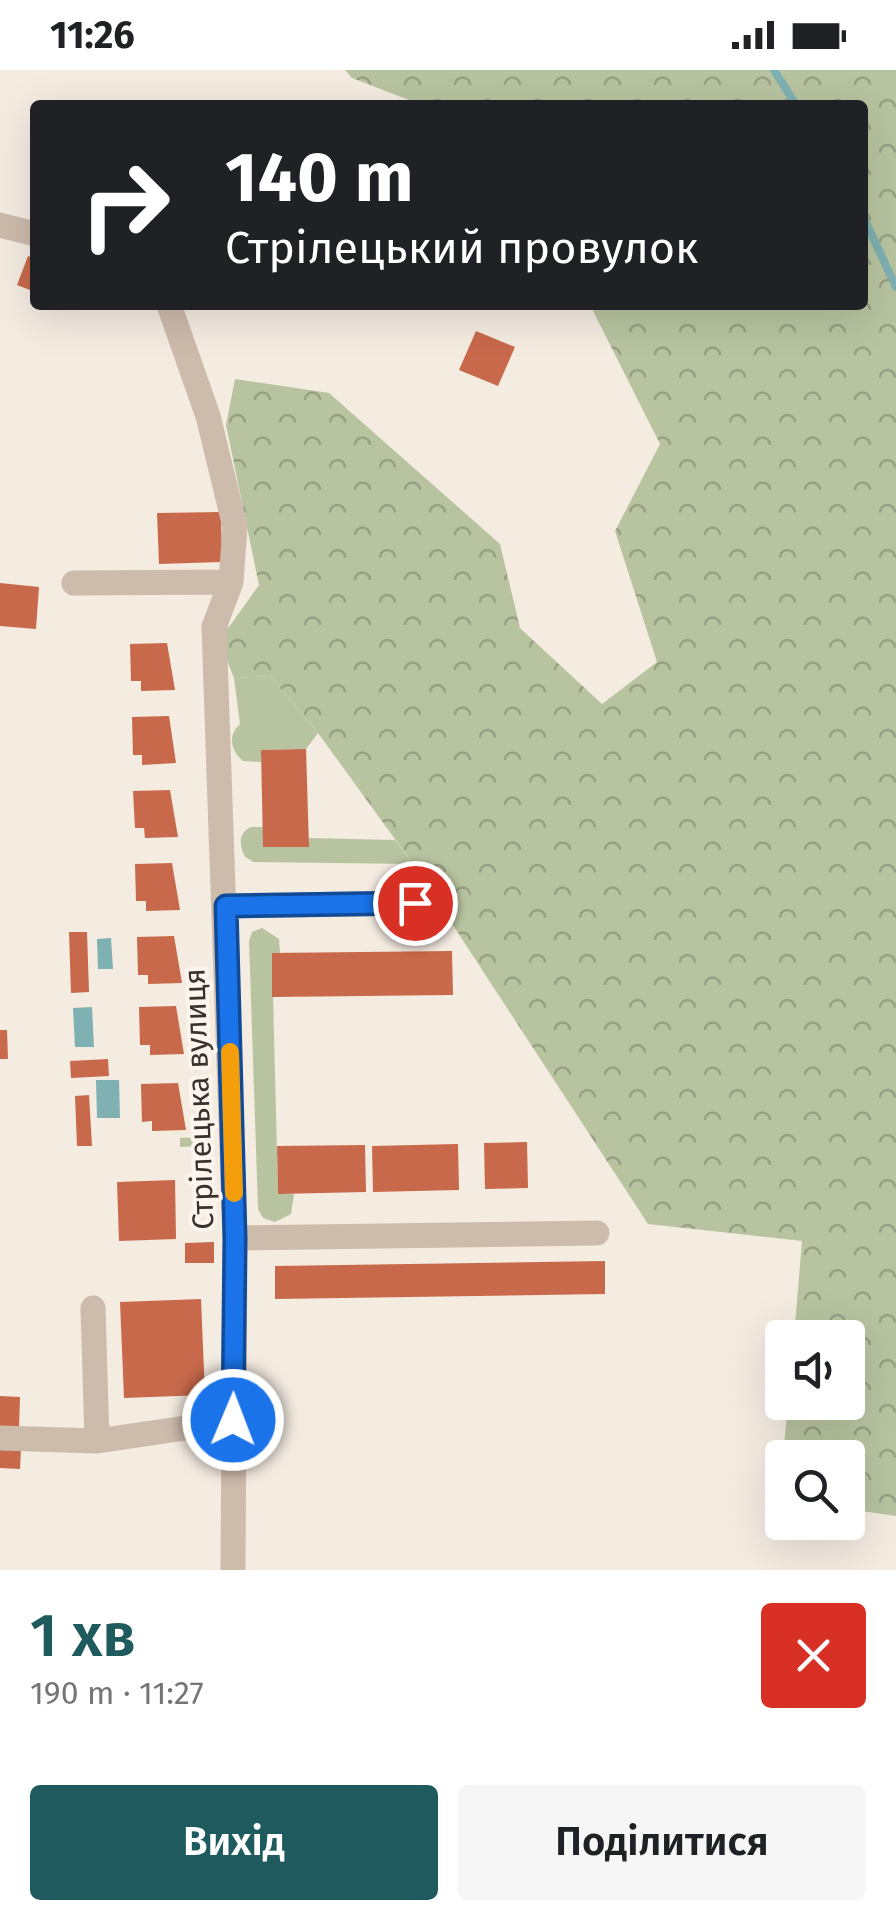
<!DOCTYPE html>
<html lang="uk">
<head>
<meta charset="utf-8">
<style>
  :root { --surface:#fff; --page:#f6f6f6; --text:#202124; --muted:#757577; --accent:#1f5a5e }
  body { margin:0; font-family:"Fira Sans",sans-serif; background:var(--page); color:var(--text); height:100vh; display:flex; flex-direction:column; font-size:38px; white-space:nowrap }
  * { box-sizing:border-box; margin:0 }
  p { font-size:32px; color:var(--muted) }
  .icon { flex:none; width:55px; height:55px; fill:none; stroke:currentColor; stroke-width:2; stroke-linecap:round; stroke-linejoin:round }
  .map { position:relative; height:1500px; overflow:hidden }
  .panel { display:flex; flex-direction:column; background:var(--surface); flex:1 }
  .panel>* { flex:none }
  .guide { position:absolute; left:30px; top:30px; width:838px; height:210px; border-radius:10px; box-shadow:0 10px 40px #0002; background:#202124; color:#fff; overflow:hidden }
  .tools { position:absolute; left:765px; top:1250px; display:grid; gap:20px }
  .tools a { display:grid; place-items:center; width:100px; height:100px; border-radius:10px; background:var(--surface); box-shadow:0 10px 40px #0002; font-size:50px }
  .pin { position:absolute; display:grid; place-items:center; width:85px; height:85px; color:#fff; margin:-42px; border:5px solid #fff; border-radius:50%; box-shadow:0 2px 10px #0007 }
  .me { position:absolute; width:110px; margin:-55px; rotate:1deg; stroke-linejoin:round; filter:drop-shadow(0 0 8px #0008) }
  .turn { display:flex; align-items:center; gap:35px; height:210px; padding:0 30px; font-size:45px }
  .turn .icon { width:130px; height:130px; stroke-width:2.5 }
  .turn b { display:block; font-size:70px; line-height:85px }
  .round { display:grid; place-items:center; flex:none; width:105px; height:105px; border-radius:10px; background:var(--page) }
  .headline { display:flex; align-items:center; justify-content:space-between; height:170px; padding:0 30px }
  h1 { font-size:60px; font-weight:600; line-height:75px; color:var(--accent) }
  .primary-button { display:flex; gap:20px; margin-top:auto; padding:20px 30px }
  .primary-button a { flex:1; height:115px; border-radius:10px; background:var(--accent); color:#fff; font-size:40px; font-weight:600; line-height:115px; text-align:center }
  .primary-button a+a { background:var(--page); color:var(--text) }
  .status { display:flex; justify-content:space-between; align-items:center; height:70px; padding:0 50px; background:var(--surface); direction:ltr }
  .status svg { height:28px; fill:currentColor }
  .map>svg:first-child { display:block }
</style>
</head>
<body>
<div class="status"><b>11:26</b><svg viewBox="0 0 49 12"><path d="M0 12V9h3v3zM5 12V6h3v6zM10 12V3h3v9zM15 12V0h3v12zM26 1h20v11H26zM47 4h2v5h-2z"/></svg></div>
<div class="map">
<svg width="896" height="1500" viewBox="0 0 896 1500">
  <defs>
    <pattern id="forest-crowns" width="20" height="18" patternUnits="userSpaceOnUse" patternTransform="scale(2.5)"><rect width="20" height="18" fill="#b8c4a0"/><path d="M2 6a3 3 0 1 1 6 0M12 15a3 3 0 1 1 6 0" fill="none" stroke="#97a083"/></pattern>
  </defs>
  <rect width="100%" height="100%" fill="#f4ebe1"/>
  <!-- grass -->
  <path fill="#b8c4a0" d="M270,606L318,663L306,679L261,680V692L243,691C231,681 227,666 240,654L234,608Z
    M251,757H263L264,777H308V768L395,770L413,794L254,792L245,787C239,775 238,763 251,757Z
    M262,858L279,869L280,883L272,884L278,1123L294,1124L291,1144L275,1152L263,1148L258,1139L249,871L252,862Z
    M200,1067L213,1076L212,1092L206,1096L205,1076L180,1077V1068Z"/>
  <!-- forest -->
  <path fill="url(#forest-crowns)" d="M345,0H896V1446L848,1439V1388L783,1387L788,1333L848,1332V1268L794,1267L802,1171L648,1154L413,794L318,663L270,606L234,608L214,557H229L259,515L226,355L235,309L329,323L500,474L520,558L602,634L657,592L615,461L660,374L590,235H862V35H422L352,8Z"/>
  <!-- water -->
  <path fill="#7fb0b2" d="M111,868L113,899H98L97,869Z
    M92,937L94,977H75L73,938Z
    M96,1010H119L120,1048H97Z"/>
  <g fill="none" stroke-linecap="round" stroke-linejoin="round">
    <!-- stream -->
    <path stroke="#7fb0b2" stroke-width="8" d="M774,0L796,35
      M862,144L896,217"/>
  </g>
  <!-- building -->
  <path fill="#c8694b" d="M28,186L35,189V222L17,215Z
    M476,261L515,277L498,316L459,300Z
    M221,442L222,492L159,494L157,443Z
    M0,513L39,517L36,559L0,556Z
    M167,573L175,620L141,621V611H131L130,574Z
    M169,646L176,693L142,695V685H133L132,647Z
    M306,679L309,777H263L261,680Z
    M170,720L178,767L145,768L144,758H135L133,721Z
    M172,793L180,840L146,841V831H136L135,794Z
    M69,862H87L89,922L71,923Z
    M174,866L182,913L148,914V905H138L137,867Z
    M452,881L453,925L272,927V883Z
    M176,936L184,984L150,985V975H140L139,937Z
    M0,960H7L8,989H0Z
    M108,989L109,1006L71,1008L70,991Z
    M178,1013L186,1060L152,1061V1051L142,1052L141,1014Z
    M89,1025L92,1076H77L75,1026Z
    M527,1072L528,1118L485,1119L484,1073Z
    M458,1074L459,1120L373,1122L372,1076Z
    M365,1075L366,1122L278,1124L277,1076Z
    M175,1110L176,1169L119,1171L117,1112Z
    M214,1172V1193H185V1173Z
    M605,1191V1224L275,1229V1196Z
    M201,1229L205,1325L124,1328L120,1232Z
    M0,1326L20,1327L19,1358H0Z
    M0,1377L21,1378L20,1399L0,1398Z"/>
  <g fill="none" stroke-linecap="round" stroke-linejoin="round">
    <!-- minor -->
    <path stroke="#cdbbac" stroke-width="25" d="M0,155L35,164
      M169,235L208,346L235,457L231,512L214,557L235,1168L233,1500
      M74,513L231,512
      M226,836L415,833
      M235,1168L597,1163
      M93,1238L97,1371
      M0,1368L97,1371L233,1351"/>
  </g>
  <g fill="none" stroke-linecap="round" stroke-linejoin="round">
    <!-- route casing -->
    <g stroke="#114b97" stroke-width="25">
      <path id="route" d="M233,1350L235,1168L226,836L415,833"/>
    </g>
    <!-- route -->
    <use href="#route" stroke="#1a73e8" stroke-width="18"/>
    <!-- slow -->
    <path stroke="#f59e0b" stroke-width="18" d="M230,982L234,1123"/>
  </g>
  <g text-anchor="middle" stroke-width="8" stroke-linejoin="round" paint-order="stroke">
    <!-- street labels -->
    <g font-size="30" fill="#3b302b" stroke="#fbf5ee">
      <text transform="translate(199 1029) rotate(-92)" y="10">Стрілецька вулиця</text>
    </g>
  </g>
</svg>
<div class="tools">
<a><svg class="icon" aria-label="sound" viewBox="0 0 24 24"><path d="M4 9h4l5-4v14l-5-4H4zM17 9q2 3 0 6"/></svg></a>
<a><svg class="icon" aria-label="search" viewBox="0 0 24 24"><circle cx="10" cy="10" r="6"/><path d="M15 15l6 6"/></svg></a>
</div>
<div class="pin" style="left:415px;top:833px;background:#d93025"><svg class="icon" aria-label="arrive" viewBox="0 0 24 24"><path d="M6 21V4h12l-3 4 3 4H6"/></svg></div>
<svg class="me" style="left:233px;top:1350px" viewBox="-20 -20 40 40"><circle r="17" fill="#1a73e8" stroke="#fff" stroke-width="3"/><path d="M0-11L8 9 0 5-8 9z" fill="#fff"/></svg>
<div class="guide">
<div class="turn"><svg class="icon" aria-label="right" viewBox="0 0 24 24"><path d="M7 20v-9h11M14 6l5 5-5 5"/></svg><div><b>140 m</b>Стрілецький провулок</div></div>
</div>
</div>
<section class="panel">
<div class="headline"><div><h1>1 хв</h1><p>190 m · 11:27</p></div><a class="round" style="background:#d93025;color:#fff"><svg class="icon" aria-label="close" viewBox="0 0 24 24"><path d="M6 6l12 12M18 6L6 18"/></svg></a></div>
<div class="primary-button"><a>Вихід</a><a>Поділитися</a></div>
</section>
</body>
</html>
